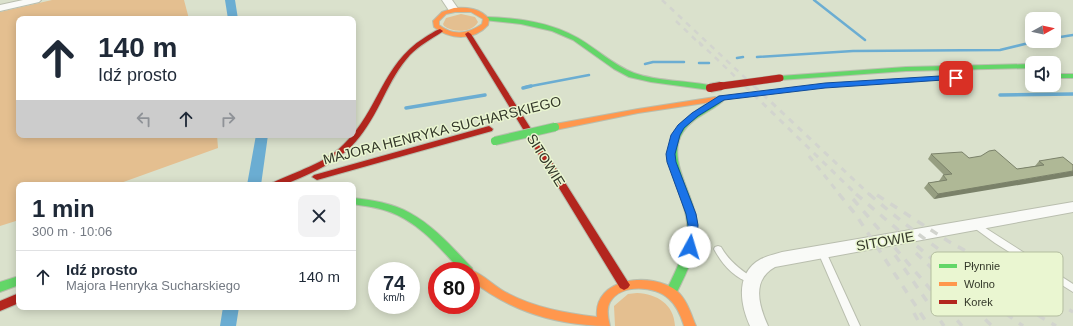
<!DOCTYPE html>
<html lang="pl">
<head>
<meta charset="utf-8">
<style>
  :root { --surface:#fff; --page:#f2f2f3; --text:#1f2937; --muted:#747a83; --line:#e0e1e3 }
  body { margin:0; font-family:Arial,sans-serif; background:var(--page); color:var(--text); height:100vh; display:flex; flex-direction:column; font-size:15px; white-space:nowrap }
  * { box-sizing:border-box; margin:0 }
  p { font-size:13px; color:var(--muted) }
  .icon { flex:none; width:22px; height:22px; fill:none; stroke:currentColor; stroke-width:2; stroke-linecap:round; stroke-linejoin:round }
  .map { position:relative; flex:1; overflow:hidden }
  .drawer { position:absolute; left:16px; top:182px; width:340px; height:128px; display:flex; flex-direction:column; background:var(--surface); border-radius:8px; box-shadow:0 2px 10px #0003 }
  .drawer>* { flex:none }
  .hud { position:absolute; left:16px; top:16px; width:340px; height:122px; border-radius:8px; box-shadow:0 2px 10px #0003; background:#fff; color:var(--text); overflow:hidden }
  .needle { width:26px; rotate:82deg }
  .tools { position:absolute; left:1025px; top:12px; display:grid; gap:8px }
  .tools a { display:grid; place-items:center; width:36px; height:36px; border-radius:8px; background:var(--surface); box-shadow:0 2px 10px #0003; font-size:20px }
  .speed { position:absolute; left:368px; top:262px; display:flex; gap:8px; font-size:20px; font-weight:700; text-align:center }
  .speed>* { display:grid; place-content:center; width:52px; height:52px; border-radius:50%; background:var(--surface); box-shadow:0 2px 10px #0003; line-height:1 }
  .speed small { font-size:10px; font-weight:400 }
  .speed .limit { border:6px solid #d22; background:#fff; color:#111 }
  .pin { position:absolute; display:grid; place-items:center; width:34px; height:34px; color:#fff; margin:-17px; border-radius:8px; box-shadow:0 2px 6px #0006 }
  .me { position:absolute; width:44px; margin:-22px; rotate:6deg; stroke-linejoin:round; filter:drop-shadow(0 0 3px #0008) }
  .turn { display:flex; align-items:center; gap:14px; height:84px; padding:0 16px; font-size:18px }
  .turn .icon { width:52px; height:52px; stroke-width:2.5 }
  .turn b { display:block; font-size:28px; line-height:34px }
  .lanes { display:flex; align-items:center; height:38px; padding:0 16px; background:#0003; justify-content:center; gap:20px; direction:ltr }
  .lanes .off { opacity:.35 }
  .round { display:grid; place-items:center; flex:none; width:42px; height:42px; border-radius:8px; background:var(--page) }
  .summary { display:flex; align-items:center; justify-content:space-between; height:68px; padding:0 16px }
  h1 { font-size:24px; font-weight:600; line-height:30px }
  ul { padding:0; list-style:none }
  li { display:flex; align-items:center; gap:12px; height:52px; padding:0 16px; border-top:1px solid var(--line) }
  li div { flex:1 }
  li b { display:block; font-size:15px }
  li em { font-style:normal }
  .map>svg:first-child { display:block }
</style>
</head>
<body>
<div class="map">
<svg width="1073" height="326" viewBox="0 0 1073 326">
  <rect width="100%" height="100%" fill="#dae1cc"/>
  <!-- green -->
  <path fill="#e4bf90" d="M52,0H184L189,19H19V135H217L218,148L115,185H19V220L0,226V12Z
    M461,14L475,17L478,22C472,33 453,33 444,26L443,24L446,18Z
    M637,293C657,294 674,304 675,326H615L614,306L628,294Z"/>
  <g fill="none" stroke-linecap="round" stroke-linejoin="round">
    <!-- stream-far1 -->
    <path stroke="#6badd2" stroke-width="2.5" d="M814,0L865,40
      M1054,38L1073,35
      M757,57L853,51L1000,50L1037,41
      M737,58L743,57
      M699,63H709
      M645,64L653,62H684
      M526,87L589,75"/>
    <!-- stream -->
    <path stroke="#6badd2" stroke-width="3.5" d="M523,88L531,86
      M1000,95L1073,94
      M406,108L485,95"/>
    <!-- canal -->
    <path fill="#6badd2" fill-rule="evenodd" d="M225,0H235L238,19H228Z
      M256,135H268L261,185H247Z
      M223,307H239L236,326H220Z"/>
    <!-- lane casing -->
    <g stroke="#b9beae" stroke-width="2">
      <path id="lane" d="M976,222L1073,284V292L995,243L973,227L972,225L973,223Z
        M718,246L721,247C729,261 740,270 754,278L755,280L754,282L751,283C734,278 722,264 714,249L715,247Z
        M822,249L825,250L826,252L860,326H850L818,252L819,250Z"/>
    </g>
    <!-- street casing -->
    <g stroke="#b9beae" stroke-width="2">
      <path id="street" d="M23,0H41L39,2L0,11V5Z
        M442,0H452L459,10L458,12H450Z
        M1073,202V212L775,267C751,280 759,306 768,326H750C740,304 735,273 761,259C767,256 775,254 782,252Z"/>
    </g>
    <!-- fast casing -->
    <g stroke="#b9beae" stroke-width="2">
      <path id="fast" d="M486,17C518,18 550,22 578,38C597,49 613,65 634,73C659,82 687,80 713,86L714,88L710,90L651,82L629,77L614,69L573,40L552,31L521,24L484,20L483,19Z
        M1032,64V68L906,71L780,80L776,78L780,76L906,67Z
        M1054,74H1073V78H1054Z
        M719,96H725L726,98C714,111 693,116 683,132C665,159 695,195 697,223C699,249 686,274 675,296L671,298L667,296L665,293C676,271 688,248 687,223C686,209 680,196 675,182C658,132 680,121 719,96Z
        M353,198C372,200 392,203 410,213C434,226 453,248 472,268L473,271L472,274L471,271H461C440,248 418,221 387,211C376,207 364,206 353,204Z
        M19,276V285L0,292V282Z"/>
    </g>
    <!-- slow casing -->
    <g stroke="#b9beae" stroke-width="2">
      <path id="slow" d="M454,8C467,7 480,8 489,19L488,25C474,41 450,40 434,27L433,21L442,12ZM455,12H471L483,19L482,24C468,34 453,36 439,25V21L446,14Z
        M715,97L719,99L718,101L638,113L555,130L551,127L555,124L638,109Z
        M471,270C483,274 495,287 507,293C535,308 566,313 597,317C593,277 652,271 677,291C687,300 691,314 696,326H684C681,316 677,306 669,299C656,286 621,283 610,302C606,309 608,318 610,326C559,326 511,312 471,280V271H467Z"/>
    </g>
    <!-- jam casing -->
    <g stroke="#b9beae" stroke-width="2">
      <path id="jam" d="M440,29L443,31L442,32C431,39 419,46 410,55C399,67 391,82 384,96C365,134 351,155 311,173C296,180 287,185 270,185L272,183C296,171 325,164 344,144C378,112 382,64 424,38C429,35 434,31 440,29Z
        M468,32L471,34L628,282L630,285L628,288L624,290L620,288L465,34Z
        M489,126L493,129L492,131L317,180L312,177L314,175Z
        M19,293V303L0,311V301Z"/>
    </g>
    <!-- lane -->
    <use href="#lane" fill="#f9faf7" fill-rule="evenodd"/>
    <!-- street -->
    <use href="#street" fill="#f9faf7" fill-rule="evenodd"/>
    <!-- fast -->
    <use href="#fast" fill="#63d668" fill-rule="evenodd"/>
    <!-- slow -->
    <use href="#slow" fill="#ff974d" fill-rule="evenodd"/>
    <!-- jam -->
    <use href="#jam" fill="#b3261e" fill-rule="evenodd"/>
    <!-- rail-far2 -->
    <path stroke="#d2d4ce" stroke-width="2.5" stroke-dasharray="5.5 5.5" stroke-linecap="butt" d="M662,0L755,87
      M676,21L702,46
      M699,42L746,87"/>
    <!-- rail-far1 -->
    <path stroke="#d2d4ce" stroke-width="3" stroke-dasharray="6 6" stroke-linecap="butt" d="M745,86L857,195
      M754,86L870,195
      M809,156L840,195"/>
    <!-- rail -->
    <path stroke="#d2d4ce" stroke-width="3.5" stroke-dasharray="8 8" stroke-linecap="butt" d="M839,194L856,215L929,326
      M856,194L938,264L1023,326
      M869,194C927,244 990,287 1056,326
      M877,195L948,241L1073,312
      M853,199L962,326
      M916,253L992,326
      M895,255L944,326
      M914,313L921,326"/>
    <!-- fast-bridge casing -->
    <g stroke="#b9beae" stroke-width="10" stroke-linecap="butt">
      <path id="fast-bridge" d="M495,141L555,127"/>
    </g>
    <!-- jam-bridge-far1 casing -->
    <g stroke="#b9beae" stroke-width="8" stroke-linecap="butt">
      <path id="jam-bridge-far1" d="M714,87L780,78"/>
    </g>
    <!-- jam-bridge casing -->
    <g stroke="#b9beae" stroke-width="10" stroke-linecap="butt">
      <path id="jam-bridge" d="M710,88L721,86"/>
    </g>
    <!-- fast-bridge -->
    <use href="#fast-bridge" stroke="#63d668" stroke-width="8"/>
    <!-- jam-bridge-far1 -->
    <use href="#jam-bridge-far1" stroke="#b3261e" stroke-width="7"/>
    <!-- jam-bridge -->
    <use href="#jam-bridge" stroke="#b3261e" stroke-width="8"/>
  </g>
  <!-- wall -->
  <path fill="#969e81" d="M931,154L969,158L1017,169L1035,166L1039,161L1073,165L934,199L924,188L928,183L940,181H939L943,175H944L928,159Z"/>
  <!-- shaded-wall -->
  <path fill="#7a8169" d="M1073,171V176L934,199L938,194Z"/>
  <!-- building -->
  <path fill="#afb896" stroke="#7a8169" d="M995,150L1017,169L1044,165L1039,161L1063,157L1073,165V171L938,194L928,183L947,180L943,175L952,174L931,154L962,152L969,158L981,156L989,151Z"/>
  <!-- route -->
  <path fill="#1a73e8" stroke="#114b97" d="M956,75L959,78L958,79L825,88L724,100L698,116L684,128L680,135L675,154L676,162L696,214L698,225L696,247L694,249H687L685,247L688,225L686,214L667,162L666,154L671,135L678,125L692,113L719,96L825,83Z"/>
  <g text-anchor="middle" stroke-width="3" stroke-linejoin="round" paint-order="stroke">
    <!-- street labels -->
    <g font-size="14" fill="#333729" stroke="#eaf6d1">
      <text transform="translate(442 130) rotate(-14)" y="5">MAJORA HENRYKA SUCHARSKIEGO</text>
      <text transform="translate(546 160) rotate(58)" y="5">SITOWIE</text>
      <text transform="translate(885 241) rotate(-10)" y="5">SITOWIE</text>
    </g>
  </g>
  <!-- legend -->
  <rect x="931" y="252" width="132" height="64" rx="6" fill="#eaf6d1" stroke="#b3bd9f" stroke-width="1"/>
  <rect x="939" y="264" width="18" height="4" fill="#63d668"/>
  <rect x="939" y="282" width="18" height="4" fill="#ff974d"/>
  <rect x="939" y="300" width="18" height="4" fill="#b3261e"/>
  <g font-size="11" fill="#333729">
    <text x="964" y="270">Płynnie</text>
    <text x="964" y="288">Wolno</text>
    <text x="964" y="306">Korek</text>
  </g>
</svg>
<div class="tools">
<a><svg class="needle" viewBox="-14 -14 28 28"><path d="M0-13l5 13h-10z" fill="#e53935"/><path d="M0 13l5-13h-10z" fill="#747a83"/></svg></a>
<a><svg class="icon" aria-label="sound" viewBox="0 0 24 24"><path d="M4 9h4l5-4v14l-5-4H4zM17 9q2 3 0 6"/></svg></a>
</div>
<div class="speed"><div>74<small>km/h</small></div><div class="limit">80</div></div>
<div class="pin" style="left:956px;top:78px;background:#d93025"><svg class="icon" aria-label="arrive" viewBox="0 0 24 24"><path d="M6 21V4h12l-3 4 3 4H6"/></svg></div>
<svg class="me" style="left:690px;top:247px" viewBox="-20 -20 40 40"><circle r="19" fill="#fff"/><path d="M0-13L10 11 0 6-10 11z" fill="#1a73e8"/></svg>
<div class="hud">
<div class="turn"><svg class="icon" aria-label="ahead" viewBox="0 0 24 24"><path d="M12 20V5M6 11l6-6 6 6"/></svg><div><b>140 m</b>Idź prosto</div></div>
<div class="lanes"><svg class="icon off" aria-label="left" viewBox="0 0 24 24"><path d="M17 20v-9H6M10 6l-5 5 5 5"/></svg><svg class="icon" aria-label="ahead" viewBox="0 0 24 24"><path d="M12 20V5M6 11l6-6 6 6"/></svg><svg class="icon off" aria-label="right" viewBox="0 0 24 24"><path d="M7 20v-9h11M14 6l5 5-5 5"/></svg></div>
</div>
<section class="drawer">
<div class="summary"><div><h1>1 min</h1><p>300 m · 10:06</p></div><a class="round"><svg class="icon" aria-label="close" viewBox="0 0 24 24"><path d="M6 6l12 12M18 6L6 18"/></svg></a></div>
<ul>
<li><svg class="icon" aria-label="ahead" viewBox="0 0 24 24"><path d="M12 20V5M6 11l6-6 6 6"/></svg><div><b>Idź prosto</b><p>Majora Henryka Sucharskiego</p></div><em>140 m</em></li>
</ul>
</section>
</div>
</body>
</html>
